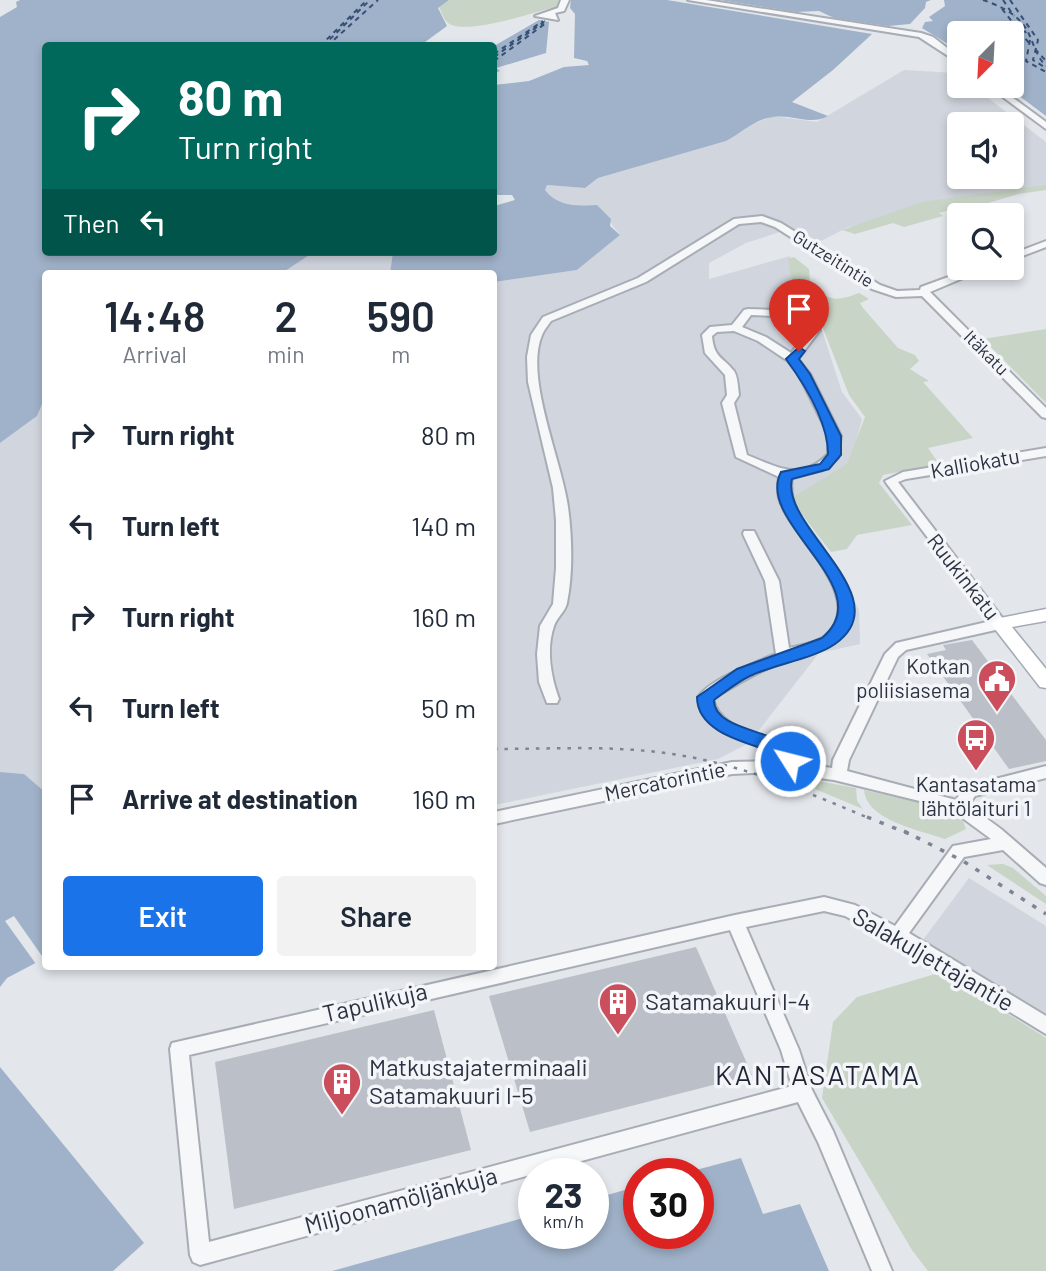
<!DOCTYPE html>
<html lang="en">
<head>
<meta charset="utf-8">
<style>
  :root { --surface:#fff; --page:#f2f2f3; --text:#1f2937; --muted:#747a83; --accent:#1a73e8 }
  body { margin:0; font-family:Barlow,sans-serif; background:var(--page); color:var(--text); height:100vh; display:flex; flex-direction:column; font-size:26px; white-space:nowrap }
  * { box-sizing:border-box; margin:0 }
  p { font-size:23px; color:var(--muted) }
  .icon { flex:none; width:38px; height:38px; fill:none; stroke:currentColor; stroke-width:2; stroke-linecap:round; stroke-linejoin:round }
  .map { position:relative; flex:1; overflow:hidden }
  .details { position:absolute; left:42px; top:270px; width:455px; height:700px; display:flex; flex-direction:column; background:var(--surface); border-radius:7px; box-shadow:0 4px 10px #0003 }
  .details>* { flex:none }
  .hud { position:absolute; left:42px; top:42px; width:455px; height:214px; border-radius:7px; box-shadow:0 4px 10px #0003; background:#00695c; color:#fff; overflow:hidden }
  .needle { width:46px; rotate:204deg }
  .buttons { position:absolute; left:947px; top:21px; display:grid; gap:14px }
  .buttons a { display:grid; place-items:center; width:77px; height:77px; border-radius:7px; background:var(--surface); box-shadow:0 4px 10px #0003; font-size:35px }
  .speed { position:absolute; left:518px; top:1158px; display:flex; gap:14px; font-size:35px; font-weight:700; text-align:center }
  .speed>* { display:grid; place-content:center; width:91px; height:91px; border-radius:50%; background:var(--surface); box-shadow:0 4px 10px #0003; line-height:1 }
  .speed small { font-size:18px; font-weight:400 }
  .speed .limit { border:10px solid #d22; background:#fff; color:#111 }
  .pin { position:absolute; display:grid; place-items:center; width:60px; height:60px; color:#fff; margin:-72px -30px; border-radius:50% 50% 50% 0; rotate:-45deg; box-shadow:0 0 7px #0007 }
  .pin .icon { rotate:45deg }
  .me { position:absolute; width:77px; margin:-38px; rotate:306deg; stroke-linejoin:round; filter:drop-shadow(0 0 5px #0008) }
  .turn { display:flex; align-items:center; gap:24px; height:147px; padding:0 21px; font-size:32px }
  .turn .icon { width:91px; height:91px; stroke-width:2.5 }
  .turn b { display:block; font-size:49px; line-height:60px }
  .then { display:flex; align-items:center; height:66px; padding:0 21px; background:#0003; gap:14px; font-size:26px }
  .eta { display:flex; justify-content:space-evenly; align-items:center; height:119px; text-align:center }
  .eta b { font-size:42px; font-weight:600; line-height:49px }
  .primary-button { display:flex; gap:14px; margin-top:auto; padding:14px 21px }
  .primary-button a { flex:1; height:80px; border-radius:7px; background:var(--accent); color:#fff; font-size:28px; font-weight:600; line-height:80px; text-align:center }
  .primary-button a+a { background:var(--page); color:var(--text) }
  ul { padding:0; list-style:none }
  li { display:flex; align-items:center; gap:21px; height:91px; padding:0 21px }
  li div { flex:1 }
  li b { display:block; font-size:26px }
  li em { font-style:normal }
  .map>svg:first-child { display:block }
</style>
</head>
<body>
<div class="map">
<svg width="1046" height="1271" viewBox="0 0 1046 1271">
  <rect width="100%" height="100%" fill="#e3e6eb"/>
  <!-- built -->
  <path fill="#d1d5dd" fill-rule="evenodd" d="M904,70L955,73L959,76V86H972L1046,142V187L848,227L819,242L804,245L783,231L746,243L709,263V279L790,256L800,297L794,300L795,306L814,316L820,324L842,392L862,419L849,468L840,469L800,500L797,510L822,542L859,610L860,644L819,653L749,743L718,759L494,805V282L577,270L620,235L597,205L573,206L552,199L545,190L547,185L585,188L598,178L726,141L743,129L772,116L817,122ZM959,124H1012V177H959Z
    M314,252H393L390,273H282Z
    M45,397V793L24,774L0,772V443L37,416Z
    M969,878L1046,926V1020L920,944Z"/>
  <!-- green -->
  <path fill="#c8d4c5" d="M449,0H563L561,7L555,9L551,8C532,13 461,37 447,22C444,19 441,11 439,7Z
    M1046,185V190L1018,194L975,207L968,205L939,213L943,216L904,227L893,223L855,234L842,230L922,202Z
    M794,257L809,269L810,285C829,301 836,302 859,293L869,299L860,303L863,308L898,348L915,355L919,361L910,369L929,381L923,382L973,438L928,448L939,464L883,475L879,483L912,525L857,535L847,549L831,552L790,499L847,464L865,417L849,395L821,323L796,307L788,259Z
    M1046,329V403L983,339Z
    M779,774L856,788L857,801L863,809Z
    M864,790L926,804L963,821L966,829L945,839C920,830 867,821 864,790Z
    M1003,864L1013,868L1046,896V904L987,865Z
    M942,972L1046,1038V1271H928L912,1250L822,1098L833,1022L857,997Z"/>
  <!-- water -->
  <path fill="#a0b2c9" d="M20,0H449L438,8L447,26L421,45L46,46V252H314L282,273H46L45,397L37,416L0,443V17L17,7L16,2Z
    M571,0H667L872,34L833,70L792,102L828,116C810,126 794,114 773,117C755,119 740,134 726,141L598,178L585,188L547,185L545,190C558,207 577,206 597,205L611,219L610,226L620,235L577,270L494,282V273H390L393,252H494V206L515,200L512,195H494V85L529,81L564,67L589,65L587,61L574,58L575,14L570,8Z
    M720,0H931L926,2L925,8L910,24L888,26L834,18L819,11L796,12Z
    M944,0H1046V116L1006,86H1012V33H959V51L922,28L925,22L933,21L929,17L945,6Z
    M539,20L549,22L546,53L496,68L500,71L494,73V46Z
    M0,772L24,774L46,793L45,958L7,978L0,987Z
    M0,1067L144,1243L113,1271H0Z
    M741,1158L763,1214L800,1204L829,1271H332L534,1215V1234H593V1199L639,1186V1234H698V1174H681Z"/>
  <!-- pier -->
  <path fill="#e3e6eb" d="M14,916L44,959L36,964L5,921Z"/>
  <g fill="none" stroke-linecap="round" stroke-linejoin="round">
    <!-- ferry -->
    <path stroke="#375075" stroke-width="2" stroke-dasharray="5 4.5" stroke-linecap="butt" d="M983,0C1000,6 1019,14 1028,32C1034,44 1036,56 1046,66
      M1003,0L1014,16
      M1010,0L1038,40L1033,60L1046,68
      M1002,9L1029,43
      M1019,23L1026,33
      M1030,40L1026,61L1046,72
      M320,46L367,0
      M323,46L370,0
      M327,46L378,0
      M1035,49L1046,61
      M494,54L543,21
      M494,57L544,22
      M494,61L546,23L544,21"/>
  </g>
  <!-- building -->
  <path fill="#bbbfc7" d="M972,640L999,676L1006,674L1014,684L1005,686L1046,740V761L1009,769L927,654L946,650L943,645Z
    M696,947L752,1075L530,1132L489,996Z
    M434,1010L471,1150L234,1209L215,1062Z"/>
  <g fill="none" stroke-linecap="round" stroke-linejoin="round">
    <!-- minor casing -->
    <g stroke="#a8adb5" stroke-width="4">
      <path id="minor" d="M561,0H569L564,11L555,13L558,20L535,16L558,8Z
        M688,0H706L921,33L933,37L959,57V63L919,37Z
        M988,86H997L1046,122V129Z
        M762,216L781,223L880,285L897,291L920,290L921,287L973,268H987L930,292L1046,408V418L1042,417L922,296L896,297L872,289L775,227L761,222L739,224L646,282L551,321C548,325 544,330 542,335C524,377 562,461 568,507C572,537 573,573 567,603C565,612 557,617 554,626C546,649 551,677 559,699L557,703H547L539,682L537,654L540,626L553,604L556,568V520L553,488L528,382L527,357L531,335L543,317L638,278L734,219Z
        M1046,241V247L1012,260V254Z
        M748,309L802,311L815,317L820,330L798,359L810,374L841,436L838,458L823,470L792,478C784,525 847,559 852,606C854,621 845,634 834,643C823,652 807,652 794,657C765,668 738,683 713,699C720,733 772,734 796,752L798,763L832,768L833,760L885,654L896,643L991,621L887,484L885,481L903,472L1046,448V456L906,479L898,482L1007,624L1000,629L906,650L898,657L849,760L847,771L956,800L964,787L1046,766V778L975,796L972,800L971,807L1001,829L1046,868V885L1040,883L1003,850L964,857L909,933L1046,1016V1034L902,946L845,916L824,911L746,927L799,1050L812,1090L833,1131L892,1271H872L818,1142L798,1102L200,1265L193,1262L190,1255L170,1049L172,1043L735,915L824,897L855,905L895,926L953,846L991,839L957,814L936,805L834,780L774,772L732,774L494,824V812L732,762L783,761V758L776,753C743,738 706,737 698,697C711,679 754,663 776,654L765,581L743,534L744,531H754L779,581L789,648C800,645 815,644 825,636C870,598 789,536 779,498C777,491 778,484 779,477L736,457L722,403L727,395L725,375L705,353L702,335L710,327L732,325L744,310ZM751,315L800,317L806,321L810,330L791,353L766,337L742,327ZM734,331L758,341L788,361L799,375L829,436L828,454C801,482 777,467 747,455L734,403L739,395C738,388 738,377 734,371C722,356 714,358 712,336L717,332ZM730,930L781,1050L792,1086L209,1242L189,1055Z"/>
    </g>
    <!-- major casing -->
    <g stroke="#a3aab6" stroke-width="3">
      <path id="major" d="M1046,609V621L1012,627L1046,669V688L1040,687L991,624L1000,618Z"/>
    </g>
    <!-- minor -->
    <use href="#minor" fill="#f6f7f9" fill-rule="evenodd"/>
    <!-- major -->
    <use href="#major" fill="#fff" fill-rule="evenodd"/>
    <!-- rail-far1 -->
    <path stroke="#7d8594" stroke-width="2.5" stroke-dasharray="3.5 7" stroke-linecap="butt" d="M494,749C553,749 613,745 672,754C741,764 807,792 871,819"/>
    <!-- rail -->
    <path stroke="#7d8594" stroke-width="3.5" stroke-dasharray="4.5 9" stroke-linecap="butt" d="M867,817L912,835
      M904,831L963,861L1046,914"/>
  </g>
  <!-- route -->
  <path fill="#1a73e8" stroke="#114b97" stroke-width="2" d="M799,347L805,351L799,359L810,374L841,436V455L829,469L792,479C780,527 901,598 835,644C813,659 775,664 750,676C737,682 725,692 714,700C714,733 785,730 800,755L796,766H784L779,754C750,743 697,734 697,697L737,669L822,638C882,588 754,523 781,472L820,464L828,454C828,421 805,385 786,359Z"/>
  <!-- icons -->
  <defs>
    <g id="civic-pin" transform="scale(2.0125)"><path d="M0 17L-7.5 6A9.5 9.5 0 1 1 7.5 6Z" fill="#ca4e5b" stroke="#f3f5f8"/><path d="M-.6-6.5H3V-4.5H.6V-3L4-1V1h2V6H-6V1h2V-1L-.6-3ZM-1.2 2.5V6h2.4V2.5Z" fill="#fff"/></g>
    <g id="bus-pin" transform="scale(2.0125)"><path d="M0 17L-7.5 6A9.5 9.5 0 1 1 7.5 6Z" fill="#ca4e5b" stroke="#f3f5f8"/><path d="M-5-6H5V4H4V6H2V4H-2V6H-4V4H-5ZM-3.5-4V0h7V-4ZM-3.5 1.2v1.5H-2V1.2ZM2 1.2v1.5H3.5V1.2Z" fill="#fff"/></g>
    <g id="building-pin" transform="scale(2.0125)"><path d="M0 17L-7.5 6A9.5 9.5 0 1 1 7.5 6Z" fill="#ca4e5b" stroke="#f3f5f8"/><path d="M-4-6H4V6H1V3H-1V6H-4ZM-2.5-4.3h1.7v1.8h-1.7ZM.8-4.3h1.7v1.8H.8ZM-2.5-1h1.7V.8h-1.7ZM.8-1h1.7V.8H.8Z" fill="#fff"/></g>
  </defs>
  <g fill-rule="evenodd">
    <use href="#civic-pin" x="997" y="679"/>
    <use href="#bus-pin" x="976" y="738"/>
    <use href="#building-pin" x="618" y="1002"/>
    <use href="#building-pin" x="342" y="1082"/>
  </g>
  <g text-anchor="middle" stroke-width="7" stroke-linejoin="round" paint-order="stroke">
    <!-- far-street labels -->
    <g font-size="18" fill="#2b3342" stroke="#f3f5f8">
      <text transform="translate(833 259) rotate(32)" y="6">Gutzeitintie</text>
      <text transform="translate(986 353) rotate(45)" y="6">Itäkatu</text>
    </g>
    <!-- street labels -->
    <g font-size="21" fill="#2b3342" stroke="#f3f5f8">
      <text transform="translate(975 464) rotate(-10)" y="7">Kalliokatu</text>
      <text transform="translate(963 577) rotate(52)" y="7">Ruukinkatu</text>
      <text transform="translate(665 782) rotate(-12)" y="7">Mercatorintie</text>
    </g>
    <!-- poi labels -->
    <g font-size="21" fill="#2b3342" stroke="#f3f5f8" text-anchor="end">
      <text x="970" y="674">Kotkan<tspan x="970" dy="24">poliisiasema</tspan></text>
      <text x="976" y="792" text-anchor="middle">Kantasatama<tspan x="976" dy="24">lähtölaituri 1</tspan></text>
    </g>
    <!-- near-street labels -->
    <g font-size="24" fill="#2b3342" stroke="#f3f5f8">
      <text transform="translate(933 960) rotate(30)" y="8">Salakuljettajantie</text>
      <text transform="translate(375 1003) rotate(-13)" y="8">Tapulikuja</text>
      <text transform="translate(401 1201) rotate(-15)" y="8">Miljoonamöljänkuja</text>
    </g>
    <!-- near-poi labels -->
    <g font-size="24" fill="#2b3342" stroke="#f3f5f8" text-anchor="start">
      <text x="645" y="1010">Satamakuuri I-4</text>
      <text x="369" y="1076">Matkustajaterminaali<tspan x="369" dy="28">Satamakuuri I-5</tspan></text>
    </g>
    <!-- near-quarter labels -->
    <g font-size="28" letter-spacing="2" fill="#1e2433" stroke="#f3f5f8">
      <text x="818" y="1085">KANTASATAMA</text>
    </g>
  </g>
</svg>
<div class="buttons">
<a><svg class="needle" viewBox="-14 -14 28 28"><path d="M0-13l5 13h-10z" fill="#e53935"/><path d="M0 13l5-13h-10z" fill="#747a83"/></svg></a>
<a><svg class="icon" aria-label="sound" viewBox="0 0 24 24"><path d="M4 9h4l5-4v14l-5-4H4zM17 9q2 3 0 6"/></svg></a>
<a><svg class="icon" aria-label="search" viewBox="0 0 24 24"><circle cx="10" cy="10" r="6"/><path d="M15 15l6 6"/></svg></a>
</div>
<div class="speed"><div>23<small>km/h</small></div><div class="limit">30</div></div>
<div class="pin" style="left:799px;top:351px;background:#d93025"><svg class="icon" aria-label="arrive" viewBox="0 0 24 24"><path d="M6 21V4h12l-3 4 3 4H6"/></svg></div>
<svg class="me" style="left:790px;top:761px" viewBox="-20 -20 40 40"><circle r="17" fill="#1a73e8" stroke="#fff" stroke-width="3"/><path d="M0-11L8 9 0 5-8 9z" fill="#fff"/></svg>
<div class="hud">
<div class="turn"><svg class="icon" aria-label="right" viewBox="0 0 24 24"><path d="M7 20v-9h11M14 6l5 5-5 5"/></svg><div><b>80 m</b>Turn right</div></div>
<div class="then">Then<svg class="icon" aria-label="left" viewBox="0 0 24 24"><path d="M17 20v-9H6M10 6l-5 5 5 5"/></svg></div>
</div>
<section class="details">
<div class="eta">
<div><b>14:48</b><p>Arrival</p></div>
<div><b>2</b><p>min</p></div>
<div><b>590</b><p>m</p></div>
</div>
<ul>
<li><svg class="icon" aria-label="right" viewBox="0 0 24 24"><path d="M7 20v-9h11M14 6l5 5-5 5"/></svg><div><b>Turn right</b></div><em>80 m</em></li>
<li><svg class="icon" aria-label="left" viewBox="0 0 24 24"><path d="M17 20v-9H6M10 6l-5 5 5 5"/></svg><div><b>Turn left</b></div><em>140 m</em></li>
<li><svg class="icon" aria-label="right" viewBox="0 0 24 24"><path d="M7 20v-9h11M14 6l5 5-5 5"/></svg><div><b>Turn right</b></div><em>160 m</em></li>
<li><svg class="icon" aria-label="left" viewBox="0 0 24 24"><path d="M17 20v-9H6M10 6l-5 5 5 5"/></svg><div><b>Turn left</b></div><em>50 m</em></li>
<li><svg class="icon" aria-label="arrive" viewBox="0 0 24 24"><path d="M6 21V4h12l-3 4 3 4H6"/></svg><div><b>Arrive at destination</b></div><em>160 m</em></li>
</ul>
<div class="primary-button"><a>Exit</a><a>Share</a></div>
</section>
</div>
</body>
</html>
